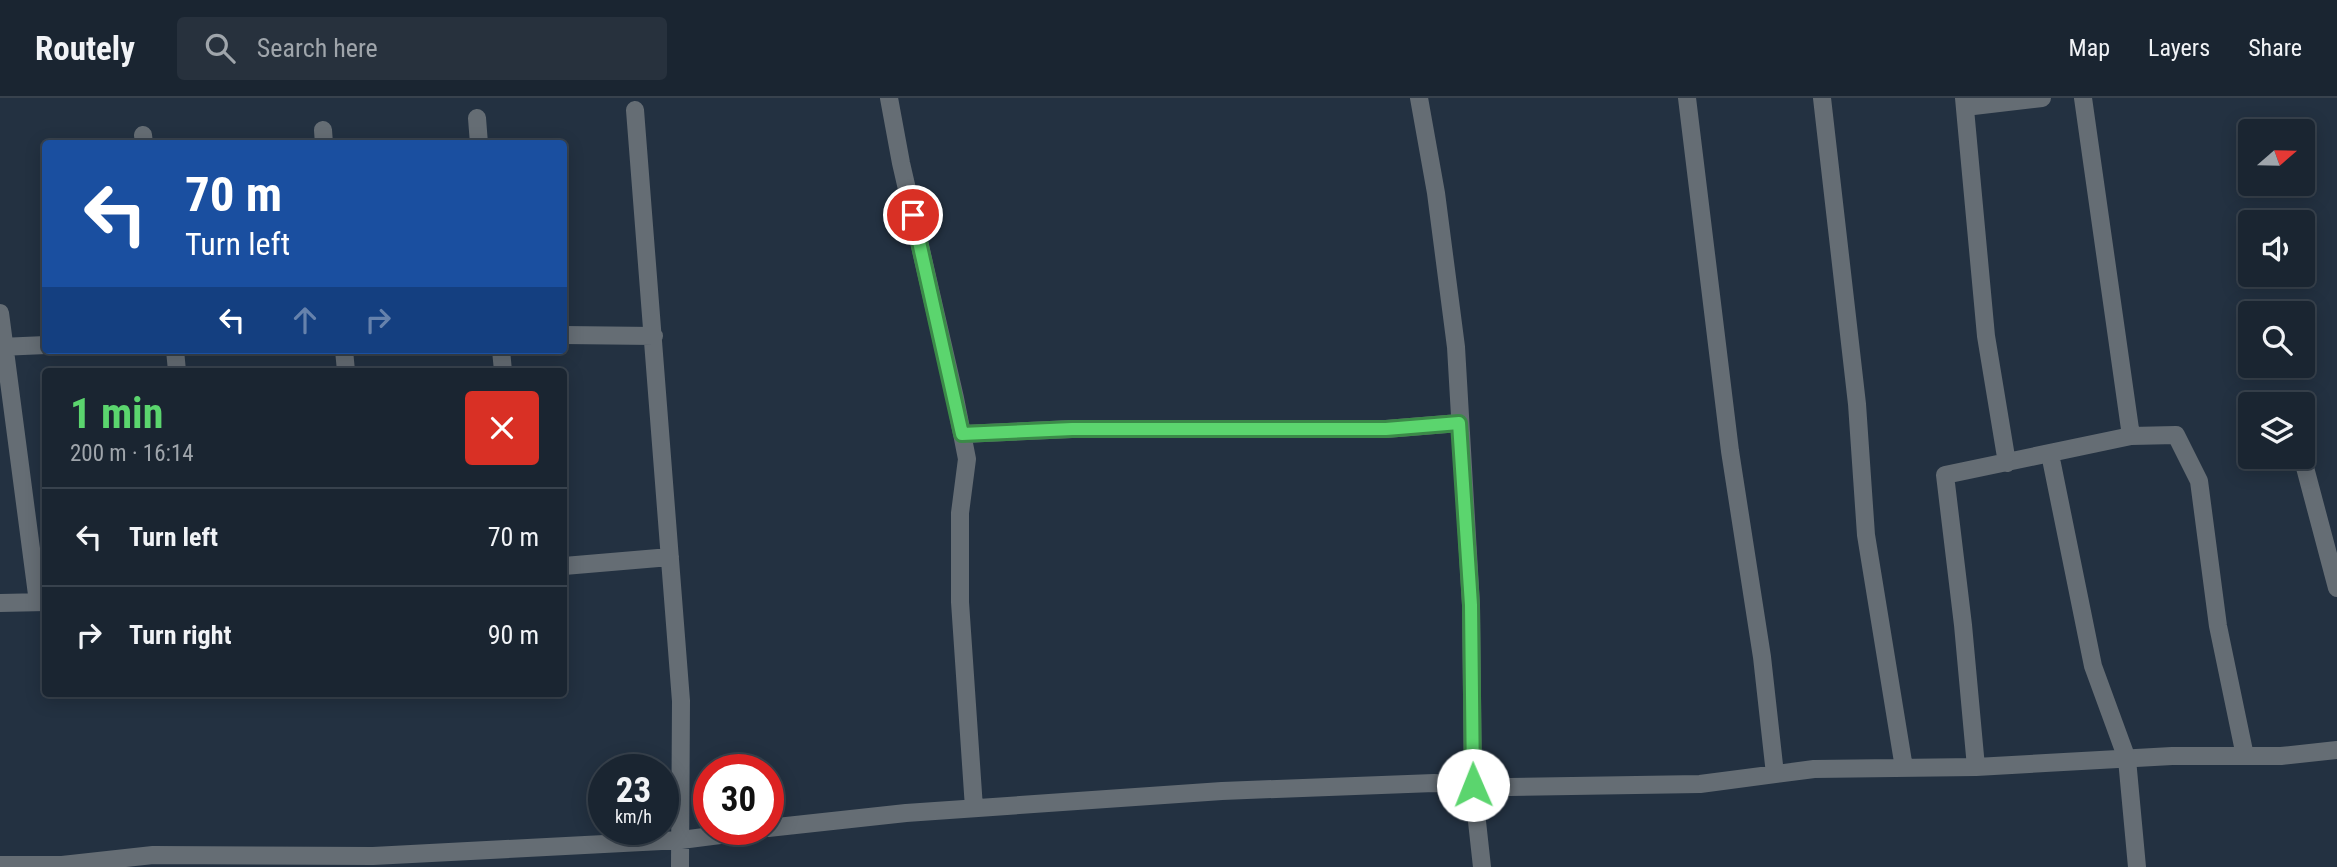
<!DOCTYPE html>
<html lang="en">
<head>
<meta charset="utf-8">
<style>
  :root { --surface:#1a2531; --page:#27313d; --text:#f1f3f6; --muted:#9fa5ab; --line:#38424d; --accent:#5bd56e }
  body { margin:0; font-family:"Roboto Condensed",sans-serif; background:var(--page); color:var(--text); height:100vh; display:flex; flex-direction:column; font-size:26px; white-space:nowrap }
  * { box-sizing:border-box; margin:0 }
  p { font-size:23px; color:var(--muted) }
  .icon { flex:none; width:38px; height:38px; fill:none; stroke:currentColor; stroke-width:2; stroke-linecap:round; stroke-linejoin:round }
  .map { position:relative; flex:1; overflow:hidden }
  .side { position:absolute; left:42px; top:270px; width:525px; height:329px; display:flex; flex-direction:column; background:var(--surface); border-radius:7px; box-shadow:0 4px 18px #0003,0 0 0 2px var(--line) }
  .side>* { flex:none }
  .hud { position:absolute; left:42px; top:42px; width:525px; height:214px; border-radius:7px; box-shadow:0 4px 18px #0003,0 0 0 2px var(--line); background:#1a4fa0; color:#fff; overflow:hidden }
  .needle { width:46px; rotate:70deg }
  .fabs { position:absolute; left:2238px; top:21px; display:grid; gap:14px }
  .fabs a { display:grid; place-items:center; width:77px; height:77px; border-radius:7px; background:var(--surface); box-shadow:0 4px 18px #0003,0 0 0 2px var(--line); font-size:35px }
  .speed { position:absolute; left:588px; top:656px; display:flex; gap:14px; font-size:35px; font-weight:700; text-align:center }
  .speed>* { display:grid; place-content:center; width:91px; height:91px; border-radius:50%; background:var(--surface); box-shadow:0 4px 18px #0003,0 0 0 2px var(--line); line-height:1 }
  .speed small { font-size:18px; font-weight:400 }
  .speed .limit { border:10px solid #d22; background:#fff; color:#111 }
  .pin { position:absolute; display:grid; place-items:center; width:60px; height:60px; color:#fff; margin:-30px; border:4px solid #fff; border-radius:50%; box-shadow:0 2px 7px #0007 }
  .me { position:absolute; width:77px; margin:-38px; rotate:359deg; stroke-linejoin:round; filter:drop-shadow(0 0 5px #0008) }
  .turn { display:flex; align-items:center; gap:24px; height:147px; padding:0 28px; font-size:32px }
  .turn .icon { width:91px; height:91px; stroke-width:2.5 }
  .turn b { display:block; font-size:49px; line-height:60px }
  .lanes { display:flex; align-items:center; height:66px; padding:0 28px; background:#0003; justify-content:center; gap:35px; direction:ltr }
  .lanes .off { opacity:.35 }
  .round { display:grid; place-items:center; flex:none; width:74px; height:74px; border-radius:7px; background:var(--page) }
  .headline { display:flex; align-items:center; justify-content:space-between; height:119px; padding:0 28px }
  h1 { font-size:42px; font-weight:700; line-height:52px; color:var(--accent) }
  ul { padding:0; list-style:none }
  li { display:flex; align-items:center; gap:21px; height:98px; padding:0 28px; border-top:2px solid var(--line) }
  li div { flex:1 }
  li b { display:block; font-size:26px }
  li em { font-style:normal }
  header { display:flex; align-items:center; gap:42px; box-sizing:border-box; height:98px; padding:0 35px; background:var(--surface); border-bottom:2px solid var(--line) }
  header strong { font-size:33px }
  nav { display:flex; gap:38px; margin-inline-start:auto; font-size:24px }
  .search { width:490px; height:63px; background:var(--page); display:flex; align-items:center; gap:18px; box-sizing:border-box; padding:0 24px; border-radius:7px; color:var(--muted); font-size:26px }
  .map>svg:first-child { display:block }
</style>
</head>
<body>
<header>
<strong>Routely</strong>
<div class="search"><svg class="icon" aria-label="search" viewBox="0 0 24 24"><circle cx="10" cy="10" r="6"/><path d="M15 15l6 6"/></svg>Search here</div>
<nav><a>Map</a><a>Layers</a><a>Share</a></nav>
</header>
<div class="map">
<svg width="2337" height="769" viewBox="0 0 2337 769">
  <rect width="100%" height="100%" fill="#233141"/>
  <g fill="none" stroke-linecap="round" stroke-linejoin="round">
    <!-- street -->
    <path stroke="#656d74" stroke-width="18" d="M889,0L901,65L955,300L967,361L960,415V504L974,710
      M1419,0L1436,95L1456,249L1471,507L1473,687L1482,769
      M1687,0L1730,353L1762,559L1775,676
      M1822,0L1857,306L1866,437L1904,670
      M1964,0L1986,238L2007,365
      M2083,0L2131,338
      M1965,9L2042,0
      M635,12L681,603L680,769
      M477,20L479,46
      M323,32L324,46
      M143,37L144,46
      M0,215L38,504
      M564,237L654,238
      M0,249L46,247
      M175,252L177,273
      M344,252L346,273
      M501,252L503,273
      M962,336L1072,331H1386L1459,325
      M2050,356L2093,568L2127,661L2137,769
      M2303,362L2337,490
      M564,468L670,459
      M0,505L46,504
      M1976,669L1963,527L1945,377L2131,338L2176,337L2199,383L2218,528L2245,658
      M768,730L906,715L1222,693L1434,685L1509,689L1700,686L1814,671L1976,669L2172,658H2281L2337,652
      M0,767H62L153,757L373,758L681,742L759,732"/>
  </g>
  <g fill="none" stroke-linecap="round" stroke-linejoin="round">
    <!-- route casing -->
    <g stroke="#3b8a48" stroke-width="18">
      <path id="route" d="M913,117L962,336L1072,331H1386L1459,325L1471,507L1473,687"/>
    </g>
    <!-- route -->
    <use href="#route" stroke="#5bd56e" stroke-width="12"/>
  </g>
</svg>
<div class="fabs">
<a><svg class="needle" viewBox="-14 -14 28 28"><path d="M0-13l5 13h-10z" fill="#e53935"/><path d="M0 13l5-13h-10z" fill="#9fa5ab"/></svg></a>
<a><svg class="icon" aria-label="sound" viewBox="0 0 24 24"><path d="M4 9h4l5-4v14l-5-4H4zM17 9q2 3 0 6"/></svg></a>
<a><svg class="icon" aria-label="search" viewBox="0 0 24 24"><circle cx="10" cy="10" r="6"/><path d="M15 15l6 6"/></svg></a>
<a><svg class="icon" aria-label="layers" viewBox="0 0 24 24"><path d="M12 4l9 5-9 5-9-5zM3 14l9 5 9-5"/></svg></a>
</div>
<div class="speed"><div>23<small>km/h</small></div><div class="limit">30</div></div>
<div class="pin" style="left:913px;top:117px;background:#d93025"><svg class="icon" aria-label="arrive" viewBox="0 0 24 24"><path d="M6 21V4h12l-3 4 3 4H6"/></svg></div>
<svg class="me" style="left:1473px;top:687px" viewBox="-20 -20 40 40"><circle r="19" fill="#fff"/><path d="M0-13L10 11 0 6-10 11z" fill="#5bd56e"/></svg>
<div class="hud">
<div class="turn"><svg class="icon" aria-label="left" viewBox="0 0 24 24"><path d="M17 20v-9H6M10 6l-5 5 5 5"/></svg><div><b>70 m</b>Turn left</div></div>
<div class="lanes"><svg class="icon" aria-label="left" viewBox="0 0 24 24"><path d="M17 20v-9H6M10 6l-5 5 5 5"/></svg><svg class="icon off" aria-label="ahead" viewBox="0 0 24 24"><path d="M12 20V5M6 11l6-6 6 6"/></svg><svg class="icon off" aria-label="right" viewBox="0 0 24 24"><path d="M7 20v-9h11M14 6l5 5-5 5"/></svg></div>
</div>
<section class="side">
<div class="headline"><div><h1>1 min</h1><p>200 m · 16:14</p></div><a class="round" style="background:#d93025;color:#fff"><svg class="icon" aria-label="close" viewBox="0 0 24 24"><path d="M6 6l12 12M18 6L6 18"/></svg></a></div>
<ul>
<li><svg class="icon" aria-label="left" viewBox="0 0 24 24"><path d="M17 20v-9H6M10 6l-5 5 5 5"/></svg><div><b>Turn left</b></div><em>70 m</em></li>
<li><svg class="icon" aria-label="right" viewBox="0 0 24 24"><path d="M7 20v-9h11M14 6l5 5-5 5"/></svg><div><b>Turn right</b></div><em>90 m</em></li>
</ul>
</section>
</div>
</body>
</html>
